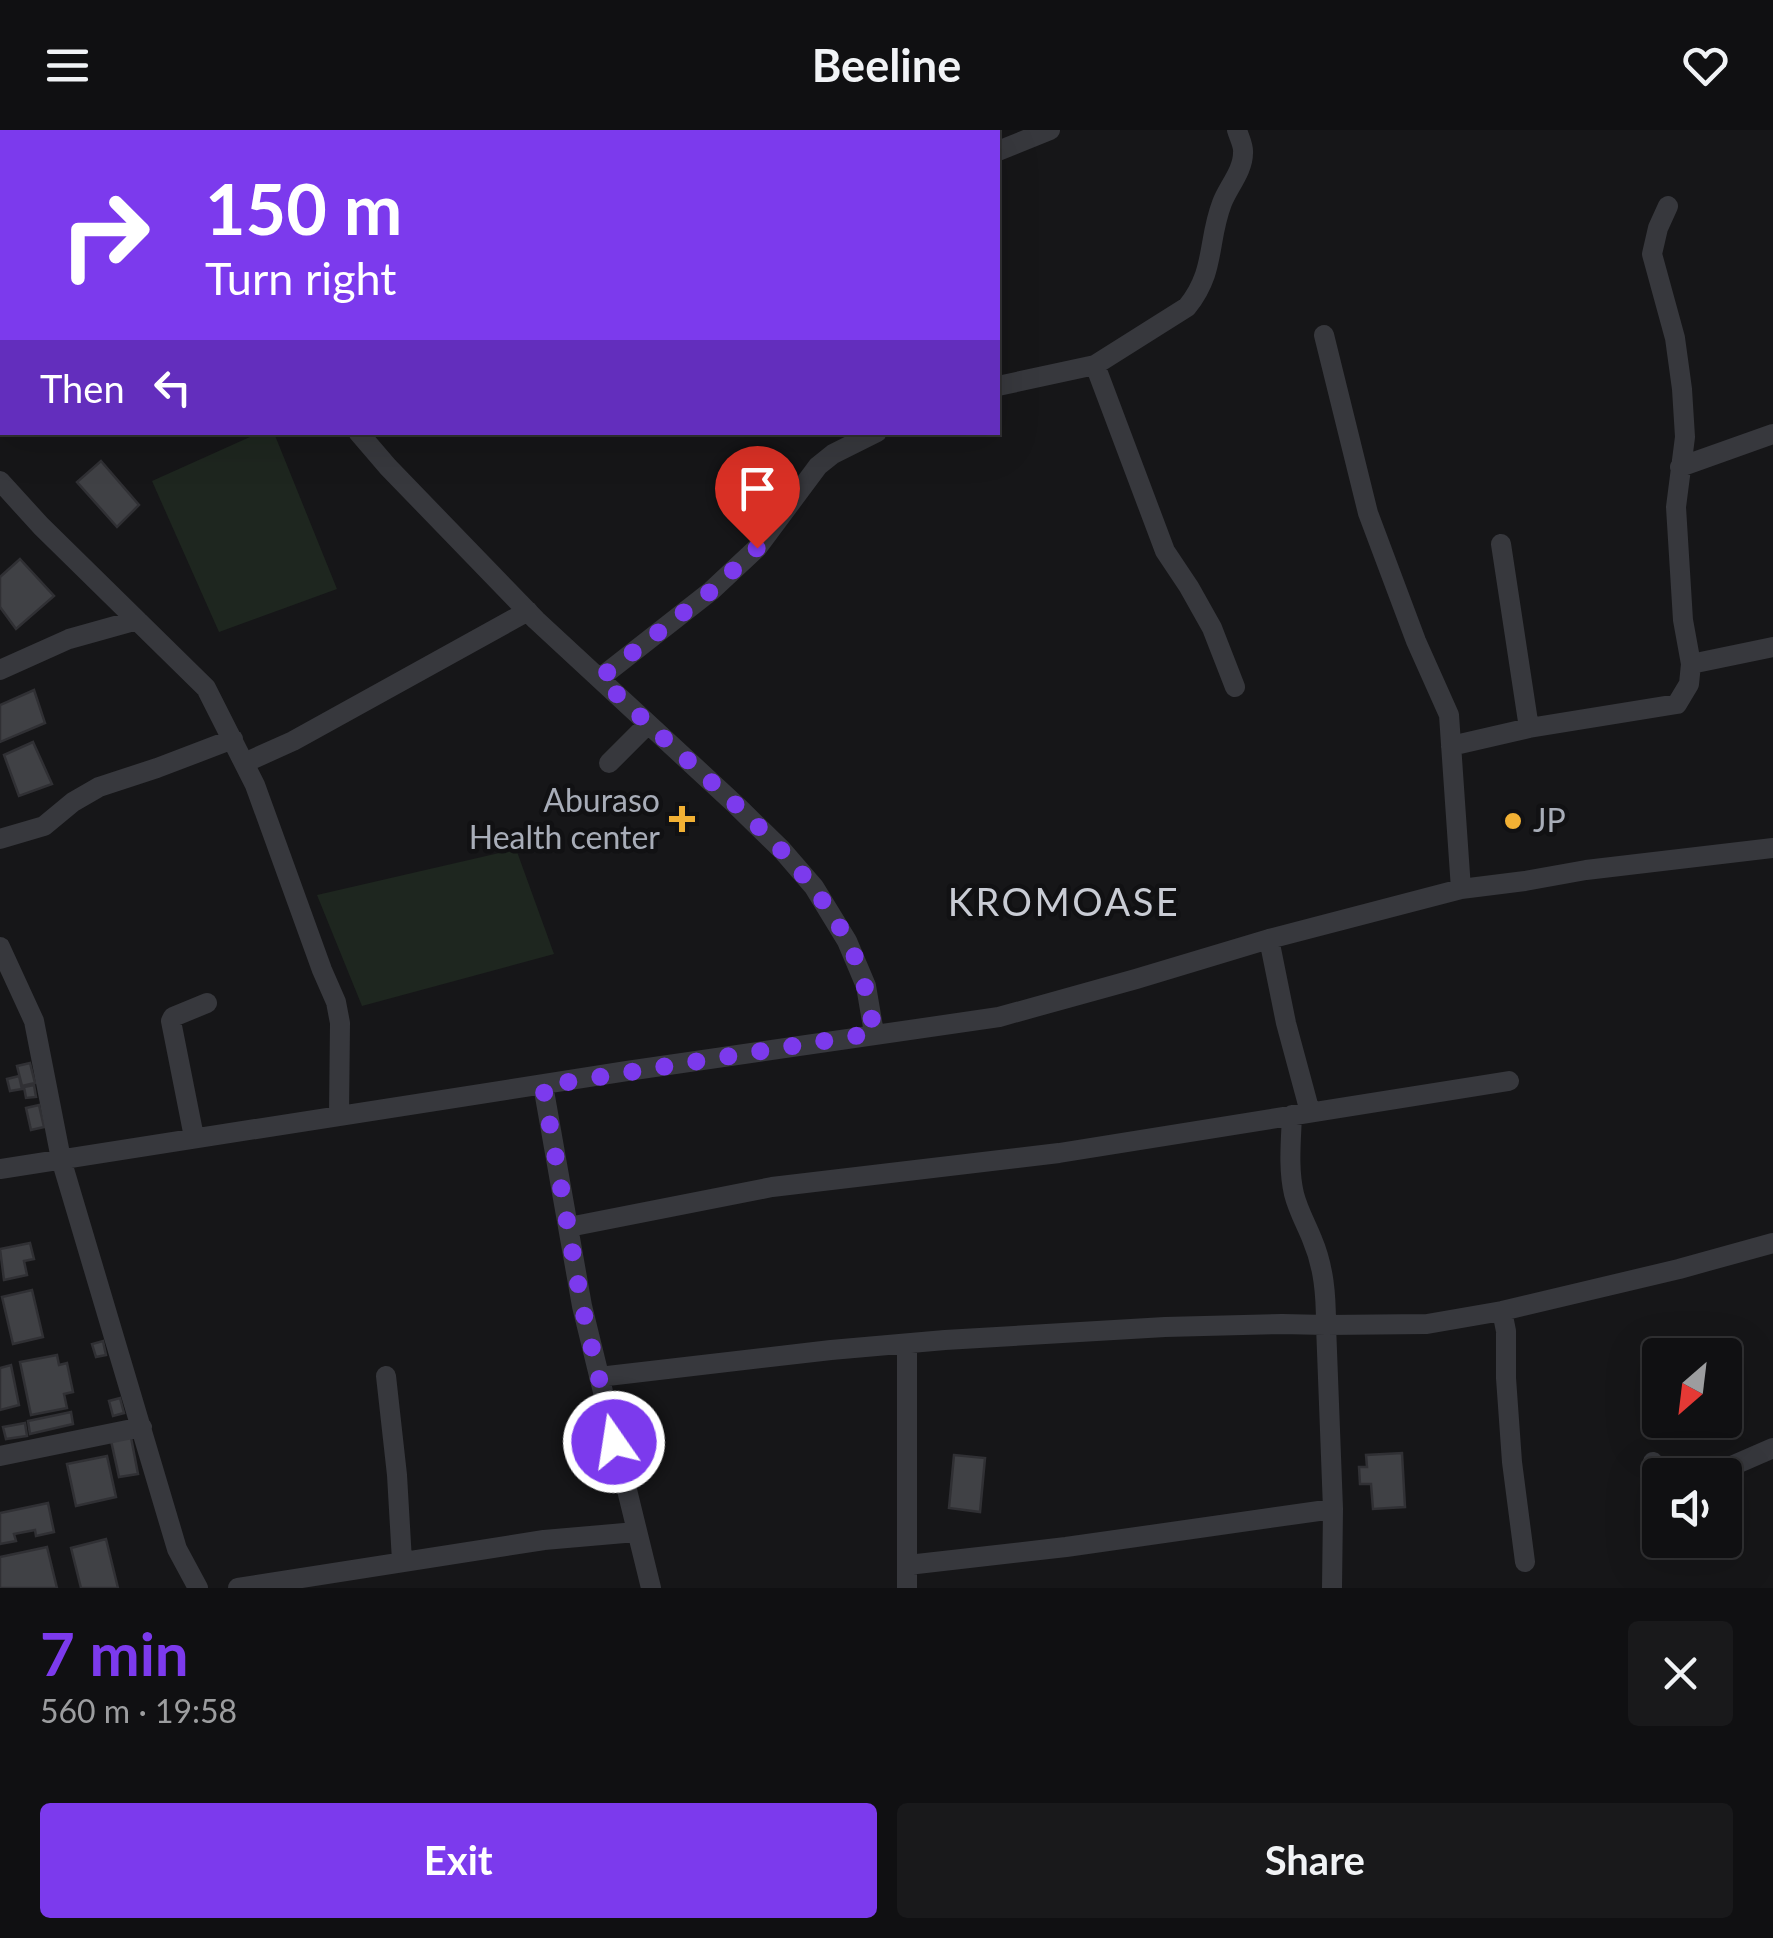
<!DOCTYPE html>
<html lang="en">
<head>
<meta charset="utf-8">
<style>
  :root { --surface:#101012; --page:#19191b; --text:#f1f3f6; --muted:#9c9d9f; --line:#303032; --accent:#7c3aed }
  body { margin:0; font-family:Lato,sans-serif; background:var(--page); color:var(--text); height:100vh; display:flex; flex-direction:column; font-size:38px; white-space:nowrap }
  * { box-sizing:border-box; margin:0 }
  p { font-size:32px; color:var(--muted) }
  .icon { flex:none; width:55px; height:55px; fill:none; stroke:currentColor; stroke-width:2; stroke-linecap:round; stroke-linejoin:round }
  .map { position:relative; height:1458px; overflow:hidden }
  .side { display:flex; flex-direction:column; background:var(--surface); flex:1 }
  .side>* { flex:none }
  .banner { position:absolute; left:0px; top:0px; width:1000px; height:305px; box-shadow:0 10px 40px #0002,0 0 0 2px var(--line); background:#7c3aed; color:#fff; overflow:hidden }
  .needle { width:65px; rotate:208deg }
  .fabs { position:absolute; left:1642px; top:1208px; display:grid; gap:20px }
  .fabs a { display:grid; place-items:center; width:100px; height:100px; border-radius:10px; background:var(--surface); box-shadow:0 10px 40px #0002,0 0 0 2px var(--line); font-size:50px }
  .pin { position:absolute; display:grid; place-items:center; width:85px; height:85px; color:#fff; margin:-102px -42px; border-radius:50% 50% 50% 0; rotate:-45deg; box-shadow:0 0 10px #0007 }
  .pin .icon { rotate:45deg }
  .me { position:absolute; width:110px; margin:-55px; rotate:347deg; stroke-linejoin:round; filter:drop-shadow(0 0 8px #0008) }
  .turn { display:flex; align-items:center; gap:35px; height:210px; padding:0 40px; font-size:45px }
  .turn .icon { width:130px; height:130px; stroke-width:2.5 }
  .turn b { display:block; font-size:70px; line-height:85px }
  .then { display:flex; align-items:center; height:95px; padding:0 40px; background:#0003; gap:20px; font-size:38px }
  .round { display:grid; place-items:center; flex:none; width:105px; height:105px; border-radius:10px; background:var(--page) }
  .head { display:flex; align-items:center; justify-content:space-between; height:170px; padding:0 40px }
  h1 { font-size:60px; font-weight:700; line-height:75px; color:var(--accent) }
  .action { display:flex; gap:20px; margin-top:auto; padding:20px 40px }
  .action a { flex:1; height:115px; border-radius:10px; background:var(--accent); color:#fff; font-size:40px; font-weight:700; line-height:115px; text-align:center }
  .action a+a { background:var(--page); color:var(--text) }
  header { display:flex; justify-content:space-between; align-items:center; height:130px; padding:0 40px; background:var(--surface); font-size:45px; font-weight:700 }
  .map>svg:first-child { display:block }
</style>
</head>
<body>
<header><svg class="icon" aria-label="menu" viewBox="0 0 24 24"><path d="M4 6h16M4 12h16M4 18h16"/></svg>Beeline<svg class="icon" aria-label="heart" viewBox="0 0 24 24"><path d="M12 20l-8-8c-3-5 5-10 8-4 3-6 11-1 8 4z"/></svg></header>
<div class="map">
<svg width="1773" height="1458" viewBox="0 0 1773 1458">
  <rect width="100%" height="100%" fill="#161618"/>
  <!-- pitch -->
  <path fill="#1e261f" d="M259,303H274L337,459L219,502L152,351Z
    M516,719L554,824L362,876L317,765Z"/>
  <!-- building -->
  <path fill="#404145" stroke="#303034" stroke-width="2.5" d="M34,0H75V2H34Z
    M101,331L139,375L117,397L77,352Z
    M20,429L54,466L16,499L0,477V447Z
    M34,560L45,593L0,612V575Z
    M33,612L52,654L19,666L4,625Z
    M30,933L35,953L22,956L17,936Z
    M19,946L22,959L10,961L7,949Z
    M34,955L36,967L26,968L24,957Z
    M39,975L44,997L31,1000L26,978Z
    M30,1113L34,1129L24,1131L27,1145L4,1150L0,1119Z
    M32,1160L43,1207L13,1214L2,1167Z
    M103,1211L106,1225L96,1227L92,1214Z
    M57,1225L59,1235L67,1233L73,1262L64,1264L67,1278L31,1285L20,1232Z
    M11,1235L19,1275L0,1280V1238Z
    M120,1268L124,1283L113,1286L109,1271Z
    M71,1282L73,1294L30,1304L28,1291Z
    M25,1293L27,1306L6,1309L3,1297Z
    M130,1302L138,1344L119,1347L110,1306Z
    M1402,1323L1405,1377L1373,1379L1371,1354H1360L1359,1337H1367L1366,1325Z
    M954,1325L985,1328L980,1382L949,1378Z
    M107,1326L116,1367L76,1376L67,1334Z
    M48,1373L54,1402L36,1406L35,1400L14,1404L16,1411L0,1414V1383Z
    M106,1409L118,1458H81L71,1418Z
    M47,1417L57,1458H0V1427Z"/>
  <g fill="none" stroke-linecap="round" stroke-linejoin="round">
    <!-- minor -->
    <path stroke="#37383d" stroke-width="20" d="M86,2V0
      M240,2L243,0
      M554,2L557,0
      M998,21L1050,0
      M0,22L2,23
      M0,193L2,191
      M1324,205L1368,383L1416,511L1449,585L1461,759
      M1095,235L1165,421L1189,457L1212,498L1235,557
      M998,256L1095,235L1187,177C1216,141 1207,112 1222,73C1228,57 1243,41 1243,23C1244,16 1239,7 1237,0
      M358,302L388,337L536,490L737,676L782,720L814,757L847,811L866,856L874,903
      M1680,337L1773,304
      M0,351L41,396L206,558L255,655L322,840L336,872L340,893L339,985
      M1501,414L1529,598
      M1691,534L1773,517
      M0,540L69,509L137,490
      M600,548L711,461L757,418L818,336L833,324L877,302
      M1451,616L1529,598L1677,574L1689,554L1691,534L1683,490L1676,377L1685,307L1682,259L1675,208L1652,124L1658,98L1668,76
      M244,633L293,611L528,481
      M609,633L648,594
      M0,709L44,696L73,672L99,657L157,638L233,609
      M1269,809L1286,893L1310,982
      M0,817L34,891L61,1029L177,1419L198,1458
      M543,955L582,1176L651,1458
      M1292,985C1291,1011 1288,1038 1294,1064C1298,1080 1306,1094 1312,1109C1324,1137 1326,1165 1326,1195L1427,1194L1502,1181L1679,1139L1773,1113
      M194,1007L171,891L173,887L207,873
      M0,1039L627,941L999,887L1136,849L1269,809L1461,759L1525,751L1586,740L1773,718
      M569,1097L772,1057L1059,1023L1509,951
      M1502,1181L1506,1201V1248L1512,1332L1525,1432
      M386,1246L397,1345L402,1431
      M599,1247L831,1220L945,1210L1165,1197L1282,1194L1326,1195L1333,1379L1332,1458
      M0,1326L142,1297
      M1653,1332L1663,1345
      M1711,1345L1773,1318
      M908,1435L1066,1417L1333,1379
      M238,1458L544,1410L636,1402
      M907,1458V1214"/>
  </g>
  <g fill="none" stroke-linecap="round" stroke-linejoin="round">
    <!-- route -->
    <path stroke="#7c3aed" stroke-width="18" stroke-dasharray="0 32.4" d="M614,1312L582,1176L543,956L874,903C869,870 862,838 846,808C811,744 759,696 706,647C670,614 635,582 600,548L711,461L757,418"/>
  </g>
  <!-- markers -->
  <g fill="#f2b134" stroke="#111113" stroke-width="4">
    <path d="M677 674h10v10h10v10h-10v10h-10v-10h-10v-10h10z"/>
    <circle cx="1513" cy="691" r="10"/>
  </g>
  <g text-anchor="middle" stroke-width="9" stroke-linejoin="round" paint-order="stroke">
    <!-- poi labels -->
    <g font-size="32" fill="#a8adb8" stroke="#111113" text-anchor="end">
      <text x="660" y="682">Aburaso<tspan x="660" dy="37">Health center</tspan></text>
      <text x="1533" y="702" text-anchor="start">JP</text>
    </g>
    <!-- quarter labels -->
    <g font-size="38" letter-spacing="2.5" fill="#c9ccd4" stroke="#111113">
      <text x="1064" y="786">KROMOASE</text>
    </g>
  </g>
</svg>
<div class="fabs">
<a><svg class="needle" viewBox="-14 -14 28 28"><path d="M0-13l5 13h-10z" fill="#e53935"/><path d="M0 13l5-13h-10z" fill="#9c9d9f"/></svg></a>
<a><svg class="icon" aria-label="sound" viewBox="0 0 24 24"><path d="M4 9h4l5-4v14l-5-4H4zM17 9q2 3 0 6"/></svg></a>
</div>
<div class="pin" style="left:757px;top:418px;background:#d93025"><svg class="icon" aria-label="arrive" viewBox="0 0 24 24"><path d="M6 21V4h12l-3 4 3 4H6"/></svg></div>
<svg class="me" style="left:614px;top:1312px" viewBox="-20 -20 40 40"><circle r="17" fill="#7c3aed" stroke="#fff" stroke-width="3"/><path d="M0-11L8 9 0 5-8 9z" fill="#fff"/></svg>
<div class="banner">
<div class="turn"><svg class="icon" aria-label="right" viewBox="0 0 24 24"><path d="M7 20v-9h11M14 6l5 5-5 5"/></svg><div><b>150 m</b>Turn right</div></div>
<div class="then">Then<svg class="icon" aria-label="left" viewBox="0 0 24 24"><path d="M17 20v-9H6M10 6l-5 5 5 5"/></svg></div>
</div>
</div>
<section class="side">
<div class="head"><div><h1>7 min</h1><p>560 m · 19:58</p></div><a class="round"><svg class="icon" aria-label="close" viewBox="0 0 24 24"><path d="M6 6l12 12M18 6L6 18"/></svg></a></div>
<div class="action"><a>Exit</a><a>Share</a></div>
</section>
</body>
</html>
